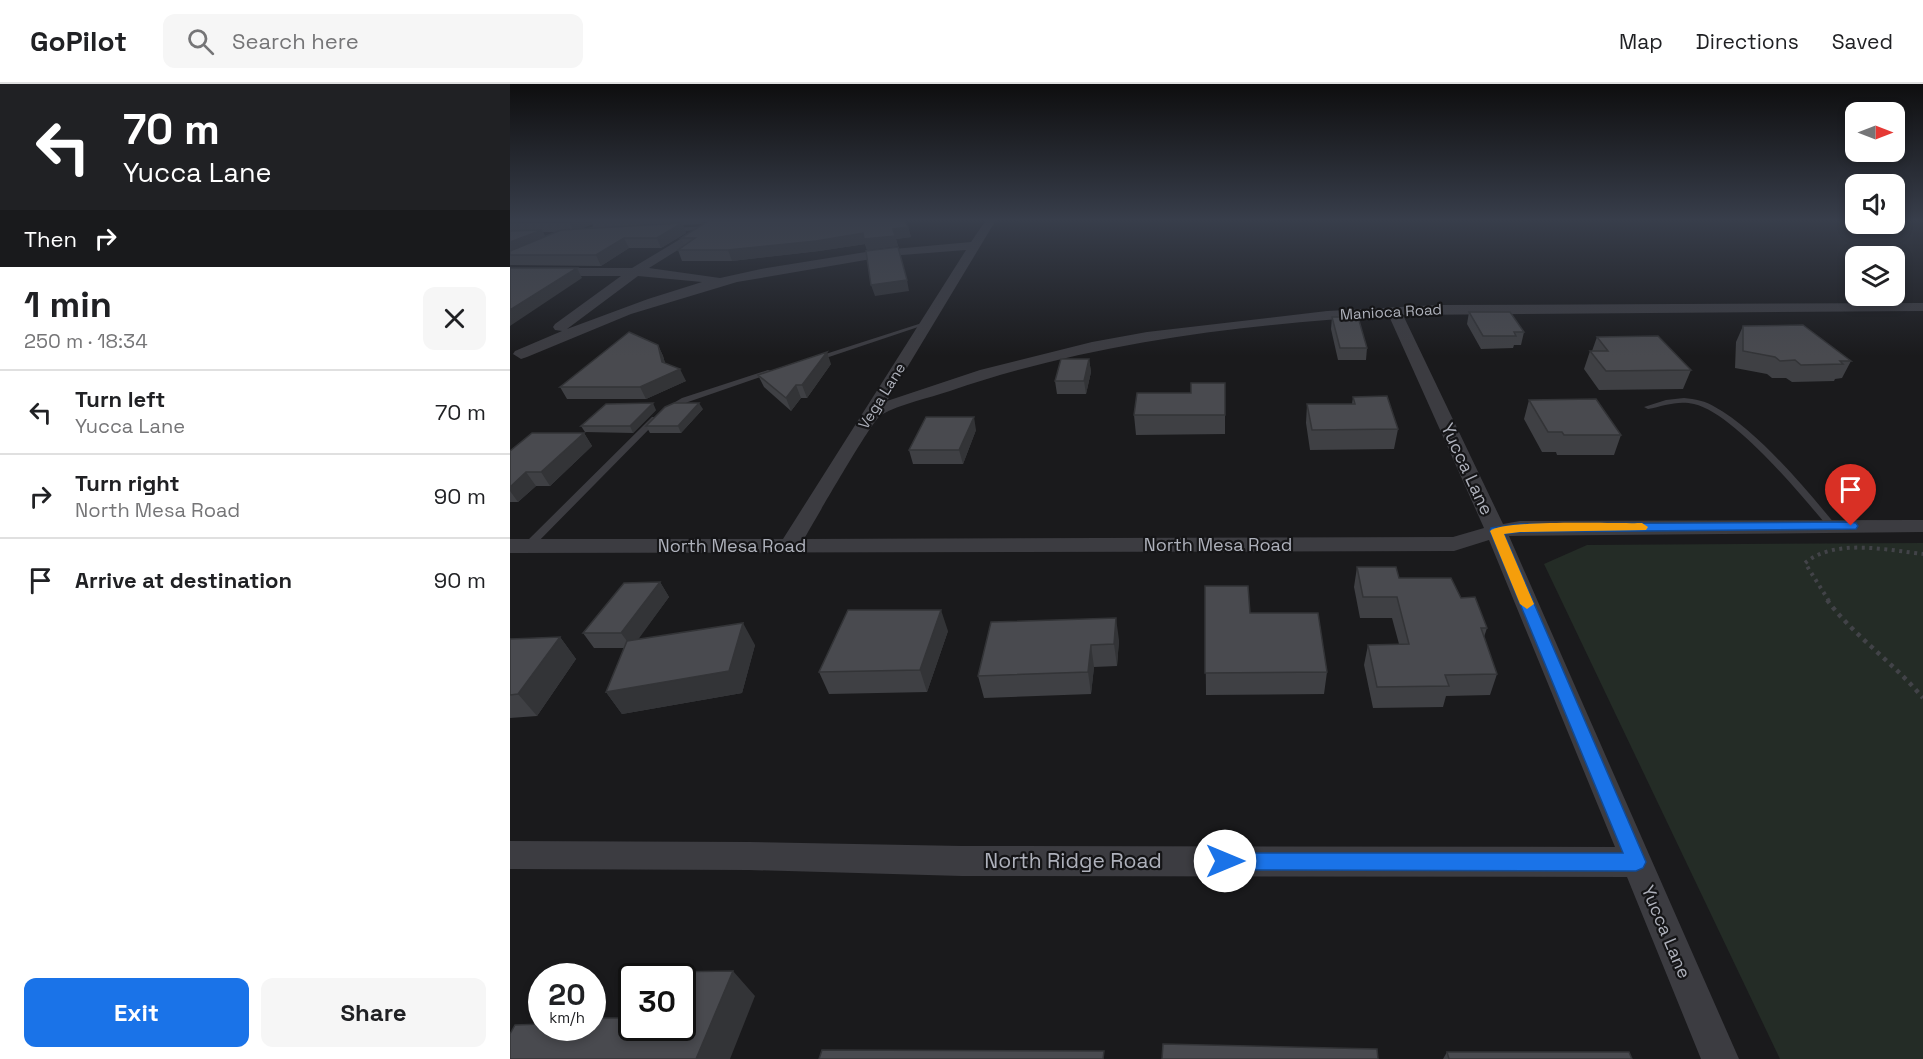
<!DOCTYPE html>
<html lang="en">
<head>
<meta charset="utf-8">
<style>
  :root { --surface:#fff; --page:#f6f6f6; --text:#202124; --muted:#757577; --line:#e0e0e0; --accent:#1a73e8 }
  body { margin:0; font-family:"Space Grotesk",sans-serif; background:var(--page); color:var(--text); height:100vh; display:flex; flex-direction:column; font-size:22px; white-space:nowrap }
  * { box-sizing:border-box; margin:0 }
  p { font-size:20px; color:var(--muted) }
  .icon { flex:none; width:33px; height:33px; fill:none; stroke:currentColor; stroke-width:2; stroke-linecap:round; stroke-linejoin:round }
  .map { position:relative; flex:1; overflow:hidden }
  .drawer { display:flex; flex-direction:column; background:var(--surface); width:510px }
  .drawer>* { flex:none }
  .banner { background:#202124; color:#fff; overflow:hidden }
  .needle { width:39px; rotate:90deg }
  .tools { position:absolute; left:1335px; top:18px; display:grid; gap:12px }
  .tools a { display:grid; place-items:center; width:60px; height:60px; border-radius:12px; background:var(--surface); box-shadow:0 3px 9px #0003; font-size:30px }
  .speed { position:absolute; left:18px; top:879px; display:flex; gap:12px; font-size:30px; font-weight:700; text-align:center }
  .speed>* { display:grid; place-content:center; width:78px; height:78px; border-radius:50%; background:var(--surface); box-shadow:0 3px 9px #0003; line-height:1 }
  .speed small { font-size:15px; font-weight:400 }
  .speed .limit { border:3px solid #111; border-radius:9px; background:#fff; color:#111 }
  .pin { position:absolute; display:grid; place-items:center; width:51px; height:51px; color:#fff; margin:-62px -26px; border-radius:50% 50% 50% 0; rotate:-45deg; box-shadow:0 0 6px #0007 }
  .pin .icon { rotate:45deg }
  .me { position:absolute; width:66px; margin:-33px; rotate:90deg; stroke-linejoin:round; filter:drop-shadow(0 0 4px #0008) }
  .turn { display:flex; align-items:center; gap:21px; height:126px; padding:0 24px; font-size:27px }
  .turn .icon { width:78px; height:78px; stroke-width:2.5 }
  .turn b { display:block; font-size:42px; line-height:51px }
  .then { display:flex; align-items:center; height:57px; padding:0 24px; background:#0003; gap:12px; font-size:22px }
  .round { display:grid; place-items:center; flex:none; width:63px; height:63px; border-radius:12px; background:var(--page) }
  .head { display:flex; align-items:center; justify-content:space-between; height:102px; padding:0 24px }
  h1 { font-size:36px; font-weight:800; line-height:45px }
  .cta { display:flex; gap:12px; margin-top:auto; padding:12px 24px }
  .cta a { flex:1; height:69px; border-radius:12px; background:var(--accent); color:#fff; font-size:24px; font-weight:800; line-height:69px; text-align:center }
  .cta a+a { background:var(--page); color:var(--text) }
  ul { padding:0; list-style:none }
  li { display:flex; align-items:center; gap:18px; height:84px; padding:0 24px; border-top:2px solid var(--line) }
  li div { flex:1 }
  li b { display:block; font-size:22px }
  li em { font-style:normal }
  header { display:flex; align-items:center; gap:36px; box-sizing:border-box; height:84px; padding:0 30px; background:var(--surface); border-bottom:2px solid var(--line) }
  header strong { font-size:28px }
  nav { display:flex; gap:33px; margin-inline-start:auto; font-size:21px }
  .search { width:420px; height:54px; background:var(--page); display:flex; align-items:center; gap:15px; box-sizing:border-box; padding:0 21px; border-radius:12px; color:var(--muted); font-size:22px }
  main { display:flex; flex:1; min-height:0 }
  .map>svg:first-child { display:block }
</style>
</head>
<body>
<header>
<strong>GoPilot</strong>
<div class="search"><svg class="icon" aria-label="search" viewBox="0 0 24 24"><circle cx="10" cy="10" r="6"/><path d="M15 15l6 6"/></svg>Search here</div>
<nav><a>Map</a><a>Directions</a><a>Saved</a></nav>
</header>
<main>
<section class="drawer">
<div class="banner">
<div class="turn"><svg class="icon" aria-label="left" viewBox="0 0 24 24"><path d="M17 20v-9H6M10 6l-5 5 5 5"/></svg><div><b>70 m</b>Yucca Lane</div></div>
<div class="then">Then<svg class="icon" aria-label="right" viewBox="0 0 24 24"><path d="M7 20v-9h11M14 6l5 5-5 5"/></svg></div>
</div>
<div class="head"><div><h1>1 min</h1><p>250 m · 18:34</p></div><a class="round"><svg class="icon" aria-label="close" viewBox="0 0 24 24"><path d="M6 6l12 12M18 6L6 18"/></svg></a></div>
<ul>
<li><svg class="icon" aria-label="left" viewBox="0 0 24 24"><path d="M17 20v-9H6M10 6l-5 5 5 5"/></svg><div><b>Turn left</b><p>Yucca Lane</p></div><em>70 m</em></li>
<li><svg class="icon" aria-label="right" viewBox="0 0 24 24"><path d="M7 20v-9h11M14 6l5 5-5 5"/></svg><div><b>Turn right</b><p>North Mesa Road</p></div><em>90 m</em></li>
<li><svg class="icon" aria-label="arrive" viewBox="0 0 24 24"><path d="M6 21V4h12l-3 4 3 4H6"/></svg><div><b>Arrive at destination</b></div><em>90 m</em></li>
</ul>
<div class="cta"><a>Exit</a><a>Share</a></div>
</section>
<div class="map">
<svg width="1413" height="975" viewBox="0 0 1413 975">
  <rect width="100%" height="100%" fill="#1a1a1c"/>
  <!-- green -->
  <path fill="#242c26" d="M1413,459V975H1270L1034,480L1077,461Z"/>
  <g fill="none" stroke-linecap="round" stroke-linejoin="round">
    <!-- path-far1 -->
    <path stroke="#424348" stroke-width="4" stroke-dasharray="3 4.5" stroke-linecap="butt" d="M1319,517L1295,479C1325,454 1377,466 1413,470"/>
    <!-- path -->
    <path stroke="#424348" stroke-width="4.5" stroke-dasharray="4 5" stroke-linecap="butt" d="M1317,516C1345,553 1384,579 1413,614"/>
    <!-- lane -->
    <path fill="#3c3c41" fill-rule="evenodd" d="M99,136H106L68,151L63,150Z
      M199,142L201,145L161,148L158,146L161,144Z
      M415,238L420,239L307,277L300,275Z
      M258,286L265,288L178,318L160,327H157L153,325L172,314Z
      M1174,314C1185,315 1196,317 1205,323C1247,346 1294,403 1325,440L1327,442L1325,444H1319C1291,411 1224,329 1184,320C1168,316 1153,322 1138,325L1134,323L1156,316Z
      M142,333H148L149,335L22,464H14L13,462L14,460Z"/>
    <!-- street -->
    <path fill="#3c3c41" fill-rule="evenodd" d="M202,136H216L139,184L210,194L251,185L362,167L461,158L476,136H486L377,317L470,286L582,258L637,248L817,227L927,221L1413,219V227L893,231L993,440L1010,437L1413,436V448L999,452L1229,975H1191L1117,793L452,792L239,786L0,785V757L239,758L452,762L1105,763L979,456L944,467L0,469V455H273L456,166L379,172L227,198L121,230L17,273L11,275L3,270L5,267L52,247L45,246L43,243L45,240L111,192H0V184H122ZM128,192L192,198L138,215L57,245ZM879,232L974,444L943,453L294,455C304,438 362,336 371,331C390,320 419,314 440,307C579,259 732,240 879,232Z"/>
  </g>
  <!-- wall -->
  <path fill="#3f4044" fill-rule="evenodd" d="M0,136H199L191,140L173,141L176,149L151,164H119L91,182L0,181ZM82,140L84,144L71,145ZM33,148H46L35,152Z
    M215,136H394L398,143L401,153L386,155L388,162L357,166L355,160L309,167L222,177H172L168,166L174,161L171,154Z
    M959,228L1014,248L1011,261H1004L1003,264L971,265L957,240Z
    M822,233L857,264L856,276H828L821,245Z
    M1233,242L1341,277L1332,294L1325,295L1324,297L1282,298L1276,294H1262L1257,290L1225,284L1226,258Z
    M1087,253L1181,286L1173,305L1089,306L1074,285L1080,267H1082Z
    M148,261L153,272L155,279L176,297L136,315H57L50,303Z
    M579,275L581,288L576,310H547L545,297Z
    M321,280L297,314H291L281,327L254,303L248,291Z
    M843,313L888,345L884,365L800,366L796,339L797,320H842Z
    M1019,316L1111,351L1104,371H1047L1046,368H1032L1014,335Z
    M193,325L171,349H140L136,342Z
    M146,326L123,349L75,348L71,342Z
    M624,331H715V350L626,351Z
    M466,346L453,380H403L399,366Z
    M74,349L82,362L40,402H26L8,418H0V367Z
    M847,483L889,494L951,514L977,544L974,553L987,590L980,611L936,612L933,623L863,624L854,581L858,561L889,560L882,534H850L844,503Z
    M150,498L159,513L127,556L245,561L232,609L112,630L96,608L114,564H84L73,549Z
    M695,502L817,588L814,610L696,611Z
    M481,538L609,556L607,582L584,583L581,610L474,614L468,592Z
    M438,547L417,608L319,610L309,588Z
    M50,553L66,575L27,632L0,634V555Z
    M937,968L1122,975H933Z"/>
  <!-- shaded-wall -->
  <path fill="#333437" d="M64,136H94H80L82,140L64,148L59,138Z
    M189,136H199L191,140Z
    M172,139L176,149L151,164L147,154Z
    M398,143L401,153L386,155L388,162L357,166L355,160L309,167L222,177L218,166Z
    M32,146L37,157L0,171V158Z
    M114,154L119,164L91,182L86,171Z
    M67,184L72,194L0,242V226Z
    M397,196L399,207L365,212L361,201Z
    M148,261L153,272L158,290L170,285L176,297L136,315L130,303L152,278Z
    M317,268L321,280L297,314L292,301Z
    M579,275L581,288L576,310L574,297Z
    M286,301L291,314L281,327L276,314Z
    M143,319L146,326L123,349L120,342Z
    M189,319L193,325L171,349L168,342Z
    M464,333L466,346L453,380L449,366Z
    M74,349L82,362L40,402L31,388Z
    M16,388L26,402L8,418L0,407V403Z
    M150,498L159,513L122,564L111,549Z
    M431,526L438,547L417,608L410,586Z
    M606,534L609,556L607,582L604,560Z
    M233,539L245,561L232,609L112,630L96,608Z
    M50,553L66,575L27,632L8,610Z
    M581,561L584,583L581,610L578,588Z
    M223,887L245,912L220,975H186Z"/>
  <!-- building -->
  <path fill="#494a4f" stroke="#333437" stroke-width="1.5" d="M0,136H64L59,138L0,139Z
    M228,136H394L398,143L383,145L385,152L354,155L353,149L306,157L218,166H168L185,154H171L198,137Z
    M172,139L147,154H114L86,171H0V167L51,146Z
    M32,146L0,158V147Z
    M388,163L397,196L361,201L356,167Z
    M0,184H67L0,226Z
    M959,228H1000L1014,248H1004L1006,252H973Z
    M822,233H848L857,264H830Z
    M1293,241L1341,277H1330L1333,280L1291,281L1285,276L1270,277L1265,273L1233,267V242Z
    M119,248L148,261L152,278L170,285L130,303H50Z
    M1148,252L1181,286L1096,287L1080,267H1098L1087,253Z
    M317,268L292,301H286L276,314L248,291Z
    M551,275H579L574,297H545Z
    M681,299H715V331H624L627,309H681Z
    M877,312L888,345L802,346L797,320H845L843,313Z
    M1086,315L1111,351H1054L1052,348H1038L1019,316Z
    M143,319L120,342H71L96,320Z
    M164,319H189L168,342H136L155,323Z
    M416,333H464L449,366H399Z
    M22,349H74L31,388H16L0,403V367Z
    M847,483H886L889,494H941L951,514L965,513L977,544H971L987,590L935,591L939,602L867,603L858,561L899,560L887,513H853Z
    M150,498L111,549H73L114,499Z
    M695,502H738L740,529H808L817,588L695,589Z
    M338,526H431L410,586L309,588Z
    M606,534L604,560L581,561L578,588L468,592L481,538Z
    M233,539L219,587L96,608L117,557Z
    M50,553L8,610L0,611V555Z
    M223,887L186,975H0V950L5,941L32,940V944H82V934H122V944H172V892H153L155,888Z
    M653,960L867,965L868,975H652Z
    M312,966L594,967L593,975H309Z
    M937,968H1119L1122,975H939Z"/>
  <!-- sky -->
  <linearGradient id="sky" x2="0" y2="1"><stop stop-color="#0e0e0f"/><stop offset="0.5" stop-color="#383e4b"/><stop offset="1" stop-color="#383e4b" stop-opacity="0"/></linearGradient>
  <rect width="1413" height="272" fill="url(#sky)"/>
  <!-- route -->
  <path fill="#1a73e8" stroke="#114b97" stroke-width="1.5" d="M1341,438L1346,439L1348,442L1346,445L1010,448L994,450L1136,778L1133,784L1126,787L715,786L708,784L705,777L708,771L715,769H1113L980,447L981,444L1010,440Z"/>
  <!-- slow -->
  <path fill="#f59e0b" d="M1132,439L1138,443L1136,446L1010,448L994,450L1024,520L1017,525L1010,520L980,447C992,435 1107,440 1132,439Z"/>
  <g text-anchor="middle" stroke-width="4.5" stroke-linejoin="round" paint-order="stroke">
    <!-- far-street labels -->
    <g font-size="15" fill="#aeb1bb" stroke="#151517">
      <text transform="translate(881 228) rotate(-3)" y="5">Manioca Road</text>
      <text transform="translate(372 312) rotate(-58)" y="5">Vega Lane</text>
    </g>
    <!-- street labels -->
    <g font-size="18" fill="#aeb1bb" stroke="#151517">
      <text transform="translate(957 385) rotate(65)" y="6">Yucca Lane</text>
      <text x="708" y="467">North Mesa Road</text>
      <text x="222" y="468">North Mesa Road</text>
      <text transform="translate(1156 848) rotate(67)" y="6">Yucca Lane</text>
    </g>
    <!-- near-street labels -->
    <g font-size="21" fill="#aeb1bb" stroke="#151517">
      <text x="563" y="784">North Ridge Road</text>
    </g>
  </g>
</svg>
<div class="tools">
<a><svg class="needle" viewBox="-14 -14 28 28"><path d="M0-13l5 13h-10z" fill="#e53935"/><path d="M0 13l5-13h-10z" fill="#757577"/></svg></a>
<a><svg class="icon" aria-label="sound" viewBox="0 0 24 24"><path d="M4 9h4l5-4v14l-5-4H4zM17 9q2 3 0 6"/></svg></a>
<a><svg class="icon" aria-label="layers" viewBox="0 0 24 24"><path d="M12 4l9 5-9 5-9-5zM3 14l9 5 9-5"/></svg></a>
</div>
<div class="speed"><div>20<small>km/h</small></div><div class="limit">30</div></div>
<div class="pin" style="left:1341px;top:442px;background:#d93025"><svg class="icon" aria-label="arrive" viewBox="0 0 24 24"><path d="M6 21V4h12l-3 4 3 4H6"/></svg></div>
<svg class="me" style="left:715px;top:777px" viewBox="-20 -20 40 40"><circle r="19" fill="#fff"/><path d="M0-13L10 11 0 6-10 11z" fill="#1a73e8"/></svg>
</div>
</main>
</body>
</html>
